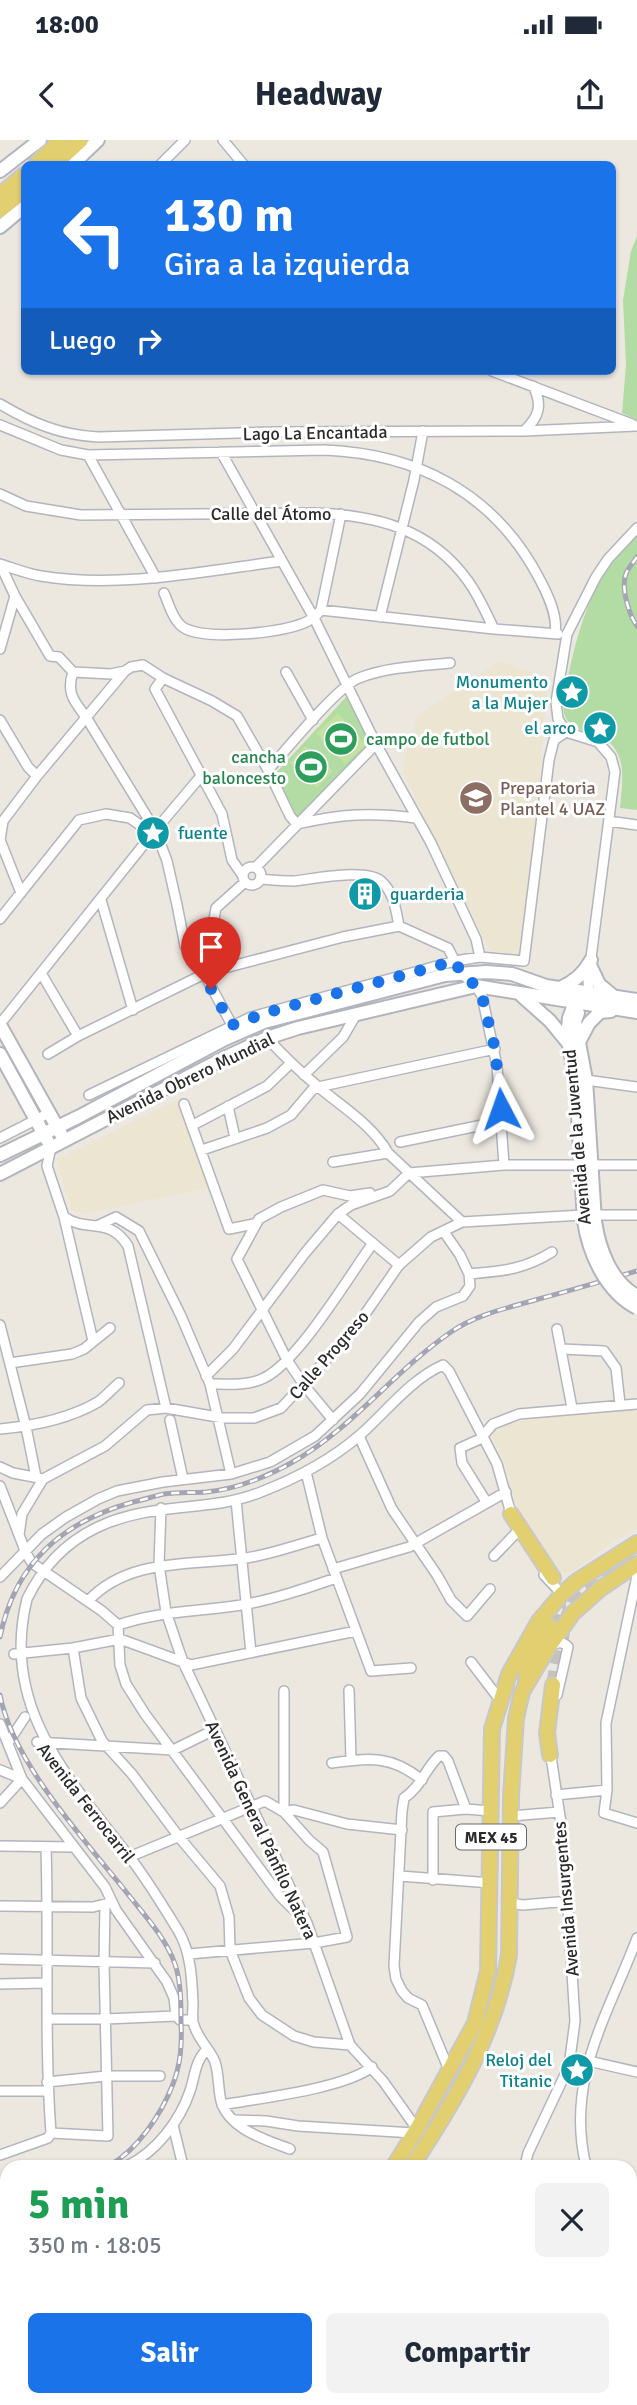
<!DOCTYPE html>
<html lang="es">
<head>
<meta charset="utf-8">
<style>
  :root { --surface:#fff; --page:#f2f2f3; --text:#1f2937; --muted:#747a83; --accent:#1a73e8 }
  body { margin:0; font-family:Signika,sans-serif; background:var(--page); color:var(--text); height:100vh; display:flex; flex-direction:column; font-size:26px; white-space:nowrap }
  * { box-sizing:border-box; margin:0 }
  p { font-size:23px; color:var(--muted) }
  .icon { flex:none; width:38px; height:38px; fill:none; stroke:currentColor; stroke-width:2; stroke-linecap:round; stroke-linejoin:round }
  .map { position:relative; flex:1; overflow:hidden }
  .sheet { position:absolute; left:0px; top:2020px; width:637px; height:247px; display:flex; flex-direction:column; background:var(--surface); border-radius:21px 21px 0 0; box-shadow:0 2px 5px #0004 }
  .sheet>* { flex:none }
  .hud { position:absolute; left:21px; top:21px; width:595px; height:214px; border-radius:10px; box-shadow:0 2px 5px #0004; background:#1a73e8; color:#fff; overflow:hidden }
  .pin { position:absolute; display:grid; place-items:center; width:60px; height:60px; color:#fff; margin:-72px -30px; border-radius:50% 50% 50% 0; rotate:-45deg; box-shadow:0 0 7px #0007 }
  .pin .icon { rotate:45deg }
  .me { position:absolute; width:77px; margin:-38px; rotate:356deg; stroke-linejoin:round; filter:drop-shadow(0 0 5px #0008) }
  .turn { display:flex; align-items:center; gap:24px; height:147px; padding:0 28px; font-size:32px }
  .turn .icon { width:91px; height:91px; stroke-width:2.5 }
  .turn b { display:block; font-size:49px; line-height:60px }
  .then { display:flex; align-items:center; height:66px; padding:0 28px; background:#0003; gap:14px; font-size:26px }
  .round { display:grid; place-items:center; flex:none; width:74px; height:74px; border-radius:10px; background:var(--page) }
  .head { display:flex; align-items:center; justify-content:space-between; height:119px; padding:0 28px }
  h1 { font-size:42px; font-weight:700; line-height:52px; color:#1e9e55 }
  .cta { display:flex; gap:14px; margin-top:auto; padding:14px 28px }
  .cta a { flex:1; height:80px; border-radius:10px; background:var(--accent); color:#fff; font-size:28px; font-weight:700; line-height:80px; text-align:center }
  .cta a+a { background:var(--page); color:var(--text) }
  .status { display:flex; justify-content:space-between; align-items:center; height:49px; padding:0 35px; background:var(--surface); direction:ltr }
  .status svg { height:19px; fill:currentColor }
  header { display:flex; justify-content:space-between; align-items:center; height:91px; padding:0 28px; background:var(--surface); font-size:32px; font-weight:700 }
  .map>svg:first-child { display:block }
</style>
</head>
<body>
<div class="status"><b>18:00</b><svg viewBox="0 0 49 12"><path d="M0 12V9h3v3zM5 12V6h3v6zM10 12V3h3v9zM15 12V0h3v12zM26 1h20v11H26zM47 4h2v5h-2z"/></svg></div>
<header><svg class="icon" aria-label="back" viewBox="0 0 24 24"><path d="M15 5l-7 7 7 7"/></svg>Headway<svg class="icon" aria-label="share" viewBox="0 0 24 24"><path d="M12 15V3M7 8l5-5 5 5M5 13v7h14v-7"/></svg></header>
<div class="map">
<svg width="637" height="2265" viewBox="0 0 637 2265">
  <rect width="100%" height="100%" fill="#ece8e0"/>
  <!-- education -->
  <path fill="#ebe5d2" d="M499,521L550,539L546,557L537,681L518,815L490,811L403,634L405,617L418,575Z
    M180,958L213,1047L84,1074L73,1071L64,1048L57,1019Z
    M617,1269H634L637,1271V1389L613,1402L573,1431L555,1434L518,1375L508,1332L490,1292L510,1283Z"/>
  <!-- green -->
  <path fill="#b2dca3" d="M637,96V280L622,273L626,225L623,160L631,111Z
    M637,395V670L620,668C623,635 629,605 590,592C581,590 572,588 567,580C560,569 565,555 567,543C574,505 588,453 612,423C619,413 629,404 637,395Z
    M347,556L372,604L295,683L272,637Z"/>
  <!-- pitch -->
  <path fill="#c1e2a0" d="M338,573L366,605L345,624L316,593Z
    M305,606L333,631L317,648L290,623Z"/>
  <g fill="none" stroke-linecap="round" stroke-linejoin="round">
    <!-- primary-tunnel -->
    <path stroke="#c6c2bc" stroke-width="14" stroke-dasharray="14 7" stroke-linecap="butt" d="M550,1486L559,1466L558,1451
      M553,1545L565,1481L578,1454L614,1426"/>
    <!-- street casing -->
    <g stroke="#b3b5be" stroke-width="12">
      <path id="street" d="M223,0L243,24
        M161,24L185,0
        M492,231L632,284
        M0,264C32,283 60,295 98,297L275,292L524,291L636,286
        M0,285L61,310L88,315L325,310C418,314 494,353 539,438C547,453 558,475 555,493
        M524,291C539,277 543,265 533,246
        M221,312L314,478L376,604L431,703L476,799L480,817
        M88,315L156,438
        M0,354L26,366L81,375L314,373C375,375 430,388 468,441C479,456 486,473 494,489
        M0,424C13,428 27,434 41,436C119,449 205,431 282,421
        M0,424L15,456L0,509
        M164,453C169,464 174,484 186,489C211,500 279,493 304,483C311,480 316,476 321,470L494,489L558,494
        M15,456L50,516L59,517L73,532C66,553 74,561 86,577L152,685
        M321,470L341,374
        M380,477L414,340L423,291
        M73,532L111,534L125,531
        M286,532L313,580
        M163,538L155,549L222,674L232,720L243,736
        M0,580L28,627L37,636
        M268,630C286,610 338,546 359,538C387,527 420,526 450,523
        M609,681L637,685
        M158,687L201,636
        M158,697L167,721L177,765L185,806L198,825
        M243 736a9 9 0 1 1 18 0a9 9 0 1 1-18 0Z
        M256,727L376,604
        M260,739C272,740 282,741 294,741C314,739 365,728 381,741C394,752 396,771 399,786
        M21,753L0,700L3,681L37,636L125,531L131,527L143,525L163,538L212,561L237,576L268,630L290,676L297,684C340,674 372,672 416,678
        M101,760L133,870
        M0,779L79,680L106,674L130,678L147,690
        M206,823L216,768L245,742
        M213,831L343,797L399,786L448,808L461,833L476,846L482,856L497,926L504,1025
        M41,833L78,896
        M207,839L232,885L230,890
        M589,852L588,841L615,632L611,617L598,602L566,592L558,579L556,562L567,494L596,437L608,419L637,388
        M0,884L149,698
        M267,898C282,914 298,930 315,944C339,965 372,984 388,1013L462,1082
        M48,914L78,896L198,837
        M304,935L343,897L357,873
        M586,940L637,947
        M89,955L251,877L455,821L480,817L524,821L549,620L554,600L566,592
        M184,964L229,1089L254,1084
        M228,966L235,998
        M193,985L267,946L291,923
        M0,998L49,973
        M400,1002L502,981
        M51,1007L47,1026L64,1077L93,1201
        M202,1010L267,988L291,975L313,949L318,947L495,909
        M333,1022L388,1013
        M338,1074L399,1125
        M594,1075H637
        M64,1077C88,1093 109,1076 128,1106L166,1268
        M99,1085L116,1077L139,1091L181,1176L210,1244L231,1334
        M469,1134C502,1131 523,1130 552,1112
        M0,1185L26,1287L36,1337
        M557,1189L572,1268
        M562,1209L604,1211L616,1228L620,1264
        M10,1223L72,1214L84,1209L110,1188
        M206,1236L233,1209L305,1113L338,1074L351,1065L390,1051L409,1033L504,1025H637
        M210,1244C226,1244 249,1246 264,1238C298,1222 349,1136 373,1103
        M170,1280L183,1339
        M333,1280L304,1245L287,1220L237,1119L259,1079L281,1067L323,1050L350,1056L370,1053
        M0,1289C33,1286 69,1279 98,1262C105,1257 112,1249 119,1243
        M359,1296L392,1369L437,1435L451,1460L467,1476L490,1449
        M0,1327L13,1333L39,1338
        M306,1332L322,1398L371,1531L411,1528
        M0,1346L26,1413L32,1423L102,1471L118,1485L120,1525L126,1544L145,1574L280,1756L301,1777
        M236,1360L251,1513
        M487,1363L462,1323L460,1308L480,1299L493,1284L519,1274L637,1264
        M161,1368L159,1425L166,1472L183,1522L307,1783L350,1905L383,1941L417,1989
        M19,1395L22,1374L43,1339L105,1306L147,1270L166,1268L223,1278H254L281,1268L354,1190L399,1125L431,1097L462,1082L583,1075
        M494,1416L517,1392
        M333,1429L409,1407L506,1352
        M544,1435L562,1454
        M637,1436L606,1583L607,1650L604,1673L637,1683
        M0,1437L42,1394L66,1377L98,1359L117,1351L163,1342L231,1334L270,1322L315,1296L360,1254L419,1182L436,1167L463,1156L470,1146L469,1134L460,1115L444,1092
        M88,1461C127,1419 187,1425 239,1419C267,1416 295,1405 322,1398
        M118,1485C163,1470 202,1472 247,1464C278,1458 307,1448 336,1438
        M550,1507C556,1503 562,1500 568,1507L557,1555
        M73,1508L81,1558L102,1601L132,1634L179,1697L220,1746L229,1777L230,1810L249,1858L262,1875L294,1896L314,1902L350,1905
        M14,1514L73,1508L120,1499L191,1525L356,1491
        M471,1522L500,1560
        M349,1550L351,1620
        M0,1584L22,1639L105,1747L116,1770L167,1842L174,1858L176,1876
        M37,1602L173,1610L214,1590
        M8,1603L25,1577
        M332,1623C370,1618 391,1615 422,1640
        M0,1630L22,1639
        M556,1655L607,1650
        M0,1663L22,1639
        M511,1676L559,1672
        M0,1706L74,1707
        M46,1707C49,1802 44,1898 51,1993
        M129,1717L265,1661L284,1672L294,1670L347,1684L402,1690
        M400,1736L491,1743
        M433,1740V1672L466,1669
        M510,1763L523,1765L569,1761
        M0,1766L93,1767L109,1763
        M189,1814L314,1803L347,1797L323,1712L309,1700L284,1672V1551
        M0,1819L155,1823
        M0,1844L46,1843
        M48,1879H105L176,1876L180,1880H192
        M571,1917L637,1932
        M449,1930L422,1865L408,1858L402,1851L396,1839L394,1826L402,1671L404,1658C421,1647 425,1629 439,1616H444L448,1621L466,1669L490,1671
        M47,1942L106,1936H160
        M0,1951H48
        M222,1965C260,1958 343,1949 372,1927
        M235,1980L266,1981L298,1986L414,1993
        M173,1985L183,2026
        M51,1993L108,1996L104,1822L105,1765
        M290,2009C266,2000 229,1989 221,1961C218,1949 219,1934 215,1922C210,1909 197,1899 193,1882C192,1876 193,1870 193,1864C192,1840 191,1813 179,1792C163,1766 147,1739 128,1715C69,1639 0,1567 27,1459C42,1428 66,1402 98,1387C153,1361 209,1373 261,1352C297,1338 330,1321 360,1295C386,1272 411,1239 443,1225L449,1231L497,1324L512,1377
        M0,2015L48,1998L51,1993
        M127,2026C156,2012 180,1981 190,1951C195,1936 195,1922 206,1910
        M525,2026L528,2013L569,1926L575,1881L564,1703L550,1610
        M586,2026C565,1940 608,1875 637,1798
        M0,2085L7,2086
        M630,2143L637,2140
        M630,2154L637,2164
        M630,2196L637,2192
        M504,2259L512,2265
        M465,2265L467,2259"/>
    </g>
    <!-- secondary casing -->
    <g stroke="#b3b5be" stroke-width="16">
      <path id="secondary" d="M73,24L98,0
        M0,31L40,0
        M0,87L24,67
        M590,825L599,844L612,855
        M560,848C574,842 584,834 591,820
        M522,856L550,881L568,903
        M577,857L569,878L567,896L576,940L584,1081
        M578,873L575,881L586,940L595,1081
        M0,885L61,994
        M579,902L589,883L600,872L611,871
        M0,914L47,1000
        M0,1015L78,977L225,899L264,882L445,835L486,832L512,834L546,846L637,860
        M0,1034L224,918L267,898L298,888L476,846L637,872
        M0,2261L83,2265
        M246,2265L247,2259"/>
    </g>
    <!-- primary casing -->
    <g stroke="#c8c8c8" stroke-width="18">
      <path id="primary" d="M36,24L61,0
        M55,24L81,0
        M0,55L24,35
        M0,70L24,51
        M511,1374L553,1438
        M526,1543L527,1524L550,1486
        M550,1615L547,1593L553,1545
        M394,2026L417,1989L475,1883L488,1831L492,1589L509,1534L539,1481L562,1454L577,1441L637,1403
        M412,2026C455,1961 496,1893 509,1815L511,1656L516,1578L522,1552L548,1508L573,1473L600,1449L637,1424
        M0,2208H7
        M0,2223H7"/>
    </g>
    <!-- street -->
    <use href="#street" stroke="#fff" stroke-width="9"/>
    <!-- secondary -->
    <use href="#secondary" stroke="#fff" stroke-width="12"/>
    <!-- primary -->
    <use href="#primary" stroke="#e2cf70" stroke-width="14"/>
    <!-- rail casing -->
    <g stroke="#a3a4b4" stroke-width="5">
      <path id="rail" d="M637,417C633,423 626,430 625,437C622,451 629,475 637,486
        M0,1497C15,1423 62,1382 133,1362C143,1360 154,1356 164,1354C178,1352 192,1353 206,1352C237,1349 264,1338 291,1323C352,1289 394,1231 451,1192C475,1175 507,1168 535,1160C569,1151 603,1141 637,1131
        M0,1555C13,1624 87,1702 131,1758C147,1778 166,1799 175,1824C181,1842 181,1863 181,1882C182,1904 181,1923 173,1944C161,1975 138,2009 109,2026
        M0,2057H7"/>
    </g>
    <!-- rail -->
    <use href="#rail" stroke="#fff" stroke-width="2.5" stroke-dasharray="8" stroke-linecap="butt"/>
    <!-- secondary-bridge casing -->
    <g stroke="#b3b5be" stroke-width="16" stroke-linecap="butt">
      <path id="secondary-bridge" d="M584,1081C589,1114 606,1152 637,1168
        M595,1081C599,1109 611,1142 637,1156"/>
    </g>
    <!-- secondary-bridge -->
    <use href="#secondary-bridge" stroke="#fff" stroke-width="12"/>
  </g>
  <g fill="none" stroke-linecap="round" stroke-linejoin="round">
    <!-- route -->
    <path stroke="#1a73e8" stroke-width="12" stroke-dasharray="0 21.6" d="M211,849L232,885L272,871L455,821L461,833L476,846L482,856L495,909L501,969"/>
  </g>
  <!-- icons -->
  <defs>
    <g id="sight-disc" transform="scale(1.75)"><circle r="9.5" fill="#0f9aa8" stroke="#fff"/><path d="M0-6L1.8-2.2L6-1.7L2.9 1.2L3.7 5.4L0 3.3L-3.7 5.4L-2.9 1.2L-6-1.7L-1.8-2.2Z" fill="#fff"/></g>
    <g id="stadium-disc" transform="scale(1.75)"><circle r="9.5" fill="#2e9e5b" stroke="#fff"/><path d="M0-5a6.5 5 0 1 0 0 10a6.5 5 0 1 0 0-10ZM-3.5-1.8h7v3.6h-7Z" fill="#fff"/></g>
    <g id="school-disc" transform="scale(1.75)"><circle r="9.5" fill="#8d6e63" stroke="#fff"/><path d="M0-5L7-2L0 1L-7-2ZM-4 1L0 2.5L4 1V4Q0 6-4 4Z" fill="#fff"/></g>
    <g id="building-disc" transform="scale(1.75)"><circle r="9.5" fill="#0f9aa8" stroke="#fff"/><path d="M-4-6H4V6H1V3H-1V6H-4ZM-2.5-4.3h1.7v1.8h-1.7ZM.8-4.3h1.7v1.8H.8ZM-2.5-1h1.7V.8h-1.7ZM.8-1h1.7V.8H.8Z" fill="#fff"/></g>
  </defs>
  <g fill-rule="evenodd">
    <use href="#sight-disc" x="572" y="552"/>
    <use href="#sight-disc" x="600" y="588"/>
    <use href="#stadium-disc" x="341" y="599"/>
    <use href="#stadium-disc" x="311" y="627"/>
    <use href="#school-disc" x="476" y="658"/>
    <use href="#sight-disc" x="153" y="693"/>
    <use href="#building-disc" x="365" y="754"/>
    <use href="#sight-disc" x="577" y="1930"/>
  </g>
  <g text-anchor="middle" stroke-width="6" stroke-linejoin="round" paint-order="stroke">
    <!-- shield labels -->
    <rect fill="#fff" stroke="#6b6b6b" stroke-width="2" x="456" y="1684.5" width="70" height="25" rx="5"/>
    <g font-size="16" font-weight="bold" fill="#2c2c2c">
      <text x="491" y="1703">MEX 45</text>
    </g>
    <!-- street labels -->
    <g font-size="18" fill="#2c2c2c" stroke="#fff">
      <text transform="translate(315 293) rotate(-1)" y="6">Lago La Encantada</text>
      <text x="271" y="380">Calle del Átomo</text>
      <text transform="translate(190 938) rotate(-26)" y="6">Avenida Obrero Mundial</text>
      <text transform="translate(577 997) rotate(-95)" y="6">Avenida de la Juventud</text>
      <text transform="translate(329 1215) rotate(-49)" y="6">Calle Progreso</text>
      <text transform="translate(86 1663) rotate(52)" y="6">Avenida Ferrocarril</text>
      <text transform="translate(261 1690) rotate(65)" y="6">Avenida General Pánfilo Natera</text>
      <text transform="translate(566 1759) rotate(-95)" y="6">Avenida Insurgentes</text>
    </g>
    <!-- culture labels -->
    <g font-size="18" fill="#0d838f" stroke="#fff" text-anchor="end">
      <text x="548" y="548">Monumento<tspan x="548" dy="21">a la Mujer</tspan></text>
      <text x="576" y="594">el arco</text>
      <text x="178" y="699" text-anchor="start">fuente</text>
      <text x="390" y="760" text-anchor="start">guarderia</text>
      <text x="552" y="1926">Reloj del<tspan x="552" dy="21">Titanic</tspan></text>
    </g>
    <!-- leisure labels -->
    <g font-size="18" fill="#27864d" stroke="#fff" text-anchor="start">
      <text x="366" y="605">campo de futbol</text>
      <text x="286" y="623" text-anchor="end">cancha<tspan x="286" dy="21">baloncesto</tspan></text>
    </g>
    <!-- education labels -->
    <g font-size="18" fill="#785e54" stroke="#fff" text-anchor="start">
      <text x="500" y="654">Preparatoria<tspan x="500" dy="21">Plantel 4 UAZ</tspan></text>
    </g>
  </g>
</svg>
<div class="pin" style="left:211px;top:849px;background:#d93025"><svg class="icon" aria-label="arrive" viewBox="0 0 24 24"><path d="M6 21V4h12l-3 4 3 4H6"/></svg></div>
<svg class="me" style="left:501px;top:969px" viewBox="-20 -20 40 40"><path d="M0-17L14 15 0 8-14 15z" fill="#1a73e8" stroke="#fff" stroke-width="4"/></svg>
<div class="hud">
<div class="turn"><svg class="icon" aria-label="left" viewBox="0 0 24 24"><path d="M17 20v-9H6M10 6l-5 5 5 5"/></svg><div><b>130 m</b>Gira a la izquierda</div></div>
<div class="then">Luego<svg class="icon" aria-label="right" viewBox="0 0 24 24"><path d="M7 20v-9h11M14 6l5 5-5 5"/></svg></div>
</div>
<section class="sheet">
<div class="head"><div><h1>5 min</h1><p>350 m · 18:05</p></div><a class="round"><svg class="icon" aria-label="close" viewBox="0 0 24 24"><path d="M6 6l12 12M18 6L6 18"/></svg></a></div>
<div class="cta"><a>Salir</a><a>Compartir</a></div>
</section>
</div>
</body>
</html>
